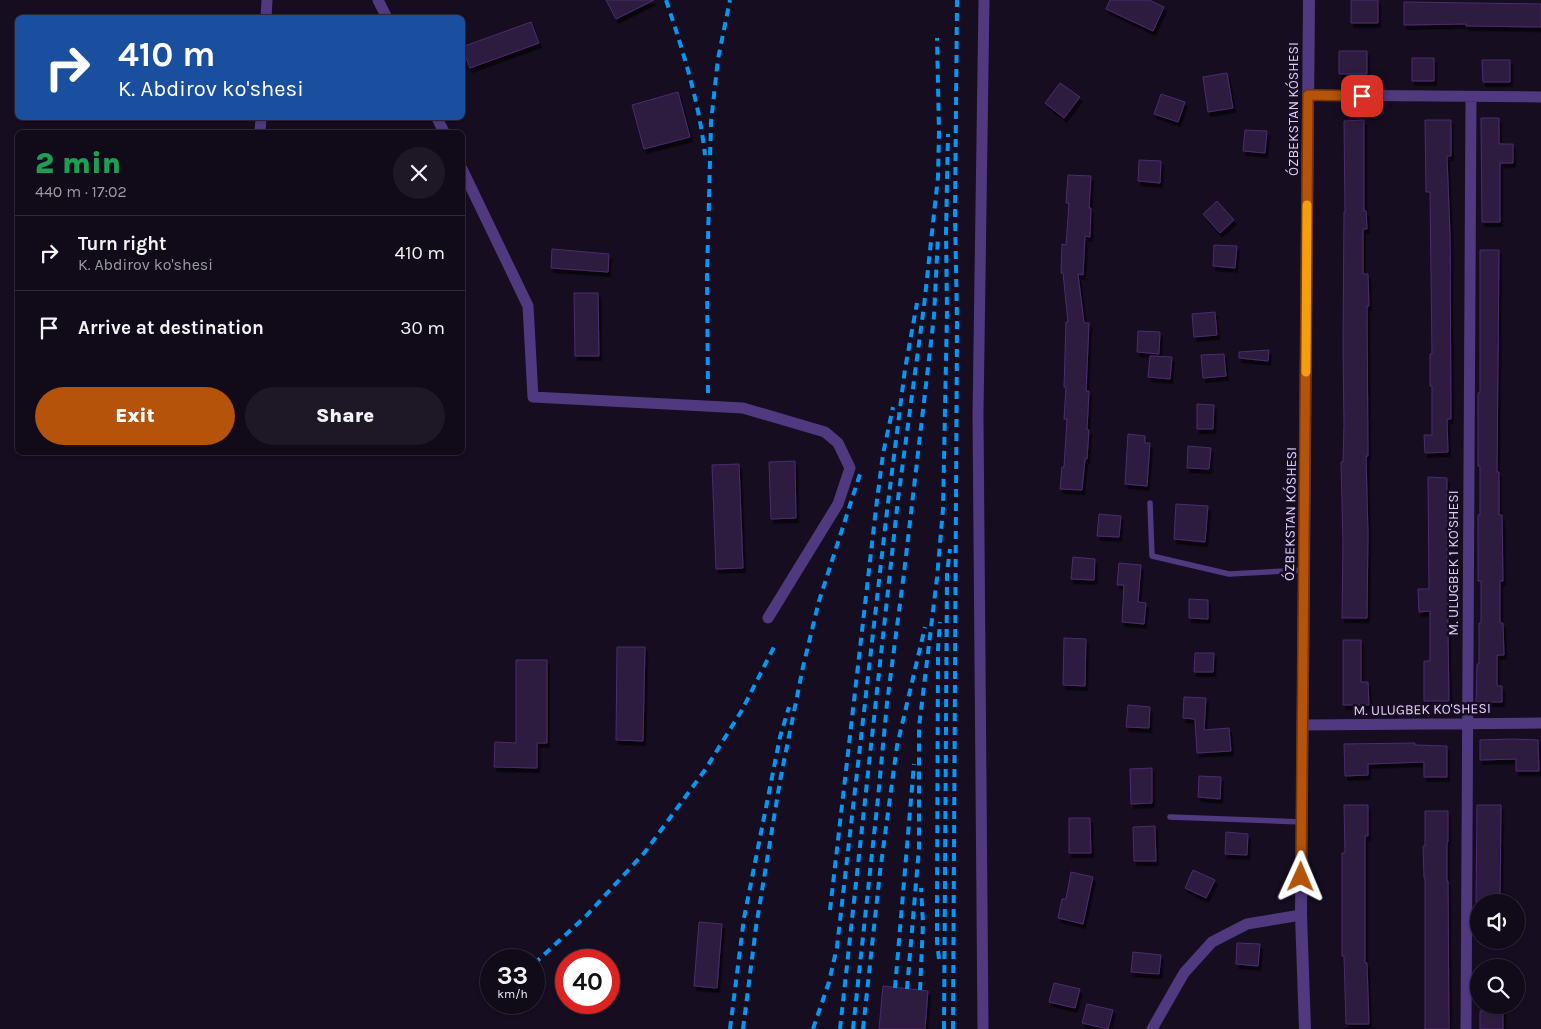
<!DOCTYPE html>
<html lang="en">
<head>
<meta charset="utf-8">
<style>
  :root { --surface:#100a19; --page:#1e1826; --text:#f1f3f6; --muted:#9c9aa2; --line:#302b38; --accent:#b45309 }
  body { margin:0; font-family:Karla,sans-serif; background:var(--page); color:var(--text); height:100vh; display:flex; flex-direction:column; font-size:19px; white-space:nowrap }
  * { box-sizing:border-box; margin:0 }
  p { font-size:16px; color:var(--muted) }
  .icon { flex:none; width:28px; height:28px; fill:none; stroke:currentColor; stroke-width:2; stroke-linecap:round; stroke-linejoin:round }
  .map { position:relative; flex:1; overflow:hidden }
  .details { position:absolute; left:15px; top:130px; width:450px; height:325px; display:flex; flex-direction:column; background:var(--surface); border-radius:8px; box-shadow:0 1px 4px #0004,0 0 0 1px var(--line) }
  .details>* { flex:none }
  .hud { position:absolute; left:15px; top:15px; width:450px; height:105px; border-radius:8px; box-shadow:0 1px 4px #0004,0 0 0 1px var(--line); background:#1a4fa0; color:#fff; overflow:hidden }
  .buttons { position:absolute; left:1470px; top:894px; display:grid; gap:10px }
  .buttons a { display:grid; place-items:center; width:55px; height:55px; border-radius:50%; background:var(--surface); box-shadow:0 1px 4px #0004,0 0 0 1px var(--line); font-size:25px }
  .speed { position:absolute; left:480px; top:949px; display:flex; gap:10px; font-size:25px; font-weight:700; text-align:center }
  .speed>* { display:grid; place-content:center; width:65px; height:65px; border-radius:50%; background:var(--surface); box-shadow:0 1px 4px #0004,0 0 0 1px var(--line); line-height:1 }
  .speed small { font-size:12px; font-weight:400 }
  .speed .limit { border:8px solid #d22; background:#fff; color:#111 }
  .pin { position:absolute; display:grid; place-items:center; width:42px; height:42px; color:#fff; margin:-21px; border-radius:10px; box-shadow:0 2px 8px #0006 }
  .me { position:absolute; width:55px; margin:-28px; rotate:1deg; stroke-linejoin:round; filter:drop-shadow(0 0 4px #0008) }
  .turn { display:flex; align-items:center; gap:18px; height:105px; padding:0 20px; font-size:22px }
  .turn .icon { width:65px; height:65px; stroke-width:2.5 }
  .turn b { display:block; font-size:35px; line-height:42px }
  .round { display:grid; place-items:center; flex:none; width:52px; height:52px; border-radius:26px; background:var(--page) }
  .head { display:flex; align-items:center; justify-content:space-between; height:85px; padding:0 20px }
  h1 { font-size:30px; font-weight:800; line-height:38px; color:#1e9e55 }
  .primary-button { display:flex; gap:10px; margin-top:auto; padding:10px 20px }
  .primary-button a { flex:1; height:58px; border-radius:30px; background:var(--accent); color:#fff; font-size:20px; font-weight:800; line-height:58px; text-align:center }
  .primary-button a+a { background:var(--page); color:var(--text) }
  ul { padding:0; list-style:none }
  li { display:flex; align-items:center; gap:15px; height:75px; padding:0 20px; border-top:1px solid var(--line) }
  li div { flex:1 }
  li b { display:block; font-size:19px }
  li em { font-style:normal }
  .map>svg:first-child { display:block }
</style>
</head>
<body>
<div class="map">
<svg width="1541" height="1029" viewBox="0 0 1541 1029">
  <defs>
    <filter id="shadow"><feDropShadow dx="2.5" dy="4.5" stdDeviation="0" flood-color="#0009"/></filter>
  </defs>
  <rect width="100%" height="100%" fill="#160d21"/>
  <!-- building -->
  <path fill="#2d1a41" stroke="#4c2c6d" filter="url(#shadow)" d="M606,0H654L616,19Z
    M1110,0H1149L1164,7L1153,31L1106,9Z
    M1351,0H1378V23H1351Z
    M1404,2L1541,4V27L1466,26V24L1404,25Z
    M531,22L539,43L470,68L462,47Z
    M1339,51H1367V74H1339Z
    M1412,58H1434V81H1412Z
    M1482,60H1510V82H1483Z
    M1227,73L1233,108L1208,112L1203,77Z
    M1060,83L1080,97L1064,118L1045,103Z
    M678,92L690,137L644,149L632,105Z
    M1161,94L1185,102L1178,122L1154,114Z
    M1481,118H1499V144H1513V163H1500V222H1482Z
    M1364,120V211H1366L1367,229H1363V274H1368L1369,306H1367L1368,456H1366L1368,534L1367,618H1342L1343,543L1341,462H1343L1344,424L1343,348L1344,212H1345L1344,121Z
    M1425,120H1451V156H1447L1450,234L1451,419H1447L1448,452L1425,453L1424,435H1432V386H1430V354H1432L1430,192H1426Z
    M1245,130L1267,131L1265,153L1243,151Z
    M1139,160L1161,161L1160,183L1138,181Z
    M1068,175L1091,176L1089,208H1091L1090,237L1085,236L1083,275L1078,274L1084,323H1089L1086,391H1089L1087,430H1089L1087,459H1085L1082,490L1060,489L1062,467H1064L1067,419H1064L1066,387H1064L1066,322H1068L1063,273H1061L1062,244L1066,245L1069,203H1066Z
    M1217,201L1234,220L1220,233L1203,214Z
    M1214,245L1237,246L1235,268L1213,266Z
    M552,249L609,254L608,272L551,268Z
    M1480,250H1499L1497,472H1499V515H1502L1503,581H1500V623H1503L1504,655H1497V686H1502V702H1476L1477,664H1479V623H1481V581H1478V515H1480V466H1478V393H1480Z
    M574,293H598L599,356H575Z
    M1215,312L1217,335L1194,337L1192,314Z
    M1138,331L1160,332L1159,354L1137,352Z
    M1269,350L1268,361L1239,358V352Z
    M1224,354L1226,376L1203,378L1201,355Z
    M1150,356L1172,357L1170,379L1148,377Z
    M1197,404L1214,405L1213,429H1197Z
    M1128,434L1145,436V443H1150L1147,486L1125,484Z
    M1188,446L1211,448L1209,469L1187,468Z
    M795,461L796,518L771,519L769,462Z
    M739,464L743,568L716,569L712,465Z
    M1428,477L1447,478V565L1449,701H1424V661H1430V611L1419,612L1418,589H1429Z
    M1176,504L1208,506L1205,542L1174,539Z
    M1099,514L1121,516L1119,537L1097,536Z
    M1073,557L1095,559L1094,580L1071,579Z
    M1119,563L1141,565L1138,602L1146,603L1144,624L1122,622L1124,585H1117Z
    M1189,599L1208,600V619L1189,618Z
    M1064,638L1086,639L1085,686L1063,685Z
    M1343,640H1361V682H1368L1369,705H1343Z
    M617,647H645L643,741L616,740Z
    M1195,653H1214L1213,672H1194Z
    M516,660H547V743H537V768L494,767L495,742L516,743Z
    M1184,697L1206,698L1204,730L1229,728L1231,751L1197,753L1195,719L1183,718Z
    M1128,705L1150,707L1149,728L1126,727Z
    M1511,739L1538,740L1539,771H1516V759L1480,760V740Z
    M1415,743V745L1447,746V777H1424V762L1368,764V775L1345,776L1344,744Z
    M1152,768V803L1131,804L1130,769Z
    M1199,776L1221,777L1220,799L1198,797Z
    M1344,805H1368V836H1365V963H1367L1369,1024H1346L1344,956H1342V853H1345Z
    M1477,805H1501L1500,902H1476Z
    M1425,811H1448V842H1447V881H1448L1449,1029H1425V878H1424L1423,846H1425Z
    M1069,818H1090L1091,853H1069Z
    M1155,826L1156,861H1134L1133,827Z
    M1226,832L1248,834L1247,855L1225,854Z
    M1193,870L1215,880L1206,898L1185,888Z
    M1071,872L1093,877L1083,924L1058,918L1062,899H1066Z
    M699,922L722,924L717,988L694,986Z
    M1237,943L1260,944L1258,966L1236,964Z
    M1133,952L1161,955L1159,974L1131,972Z
    M1054,983L1080,989L1075,1008L1049,1002Z
    M883,986L928,991L925,1029H879Z
    M1087,1004L1113,1010L1108,1029L1082,1023Z
    M1503,1010V1029H1480V1011Z"/>
  <g fill="none" stroke-linecap="round" stroke-linejoin="round">
    <!-- service -->
    <path stroke="#50397f" stroke-width="5.5" d="M1150,503L1152,556L1229,574L1304,570
      M1170,817L1302,822"/>
    <!-- minor -->
    <path stroke="#50397f" stroke-width="11" d="M378,0L387,18
      M266,18L267,0
      M1308,95L1541,97
      M437,118L444,132
      M260,132L261,118
      M462,169L528,306L533,397L743,408L825,432L838,443L850,468L838,504L768,618
      M1303,725L1541,723
      M983,1029L978,415L984,0
      M1152,1029L1184,973L1212,942L1247,924L1301,915
      M1466,1029L1471,97"/>
    <!-- tertiary -->
    <path stroke="#50397f" stroke-width="12" d="M1305,1029L1301,915L1309,0"/>
    <!-- rail -->
    <path stroke="#0497f4" stroke-width="4" stroke-dasharray="8 6" stroke-linecap="butt" d="M666,0C683,51 699,101 705,155
      M708,393L707,276L711,122L718,59L730,0
      M830,910L877,500L883,454L893,407
      M939,959L937,942V910L938,649L940,622
      M534,964L586,916L645,852L705,770L742,710L774,647
      M895,988L914,764
      M907,989L919,848V727L937,578L943,509L947,312L946,232L948,134
      M920,990L923,923L921,888
      M730,1029L744,918L780,737L789,707
      M743,1029L756,927L780,781L803,667L819,601L861,471
      M813,1029L829,982L837,947L887,511L905,369L917,303
      M840,1029L898,499L924,306L938,177L939,132L937,38
      M853,1029L878,798L887,703L904,573L934,316L938,236
      M863,1029L880,872L897,746L925,627
      M944,1029L947,573L950,549
      M953,1029L957,322L955,215L957,0"/>
  </g>
  <g fill="none" stroke-linecap="round" stroke-linejoin="round">
    <!-- route casing -->
    <g stroke="#753606" stroke-width="12">
      <path id="route" d="M1301,877L1308,95L1362,96"/>
    </g>
    <!-- route -->
    <use href="#route" stroke="#b45309" stroke-width="9"/>
    <!-- slow -->
    <path stroke="#f59e0b" stroke-width="9" d="M1306,372L1307,205"/>
  </g>
  <g text-anchor="middle" stroke-width="5" stroke-linejoin="round" paint-order="stroke">
    <!-- street labels -->
    <g font-size="14" fill="#e1cefe" stroke="#160d21">
      <text transform="translate(1293 109) rotate(-90)" y="5">ÓZBEKSTAN KÓSHESI</text>
      <text transform="translate(1290 514) rotate(-89)" y="5">ÓZBEKSTAN KÓSHESI</text>
      <text transform="translate(1453 563) rotate(-90)" y="5">M. ULUGBEK 1 KO'SHESI</text>
      <text transform="translate(1422 709) rotate(-1)" y="5">M. ULUGBEK KO'SHESI</text>
    </g>
  </g>
</svg>
<div class="buttons">
<a><svg class="icon" aria-label="sound" viewBox="0 0 24 24"><path d="M4 9h4l5-4v14l-5-4H4zM17 9q2 3 0 6"/></svg></a>
<a><svg class="icon" aria-label="search" viewBox="0 0 24 24"><circle cx="10" cy="10" r="6"/><path d="M15 15l6 6"/></svg></a>
</div>
<div class="speed"><div>33<small>km/h</small></div><div class="limit">40</div></div>
<div class="pin" style="left:1362px;top:96px;background:#d93025"><svg class="icon" aria-label="arrive" viewBox="0 0 24 24"><path d="M6 21V4h12l-3 4 3 4H6"/></svg></div>
<svg class="me" style="left:1301px;top:877px" viewBox="-20 -20 40 40"><path d="M0-17L14 15 0 8-14 15z" fill="#b45309" stroke="#fff" stroke-width="4"/></svg>
<div class="hud">
<div class="turn"><svg class="icon" aria-label="right" viewBox="0 0 24 24"><path d="M7 20v-9h11M14 6l5 5-5 5"/></svg><div><b>410 m</b>K. Abdirov ko'shesi</div></div>
</div>
<section class="details">
<div class="head"><div><h1>2 min</h1><p>440 m · 17:02</p></div><a class="round"><svg class="icon" aria-label="close" viewBox="0 0 24 24"><path d="M6 6l12 12M18 6L6 18"/></svg></a></div>
<ul>
<li><svg class="icon" aria-label="right" viewBox="0 0 24 24"><path d="M7 20v-9h11M14 6l5 5-5 5"/></svg><div><b>Turn right</b><p>K. Abdirov ko'shesi</p></div><em>410 m</em></li>
<li><svg class="icon" aria-label="arrive" viewBox="0 0 24 24"><path d="M6 21V4h12l-3 4 3 4H6"/></svg><div><b>Arrive at destination</b></div><em>30 m</em></li>
</ul>
<div class="primary-button"><a>Exit</a><a>Share</a></div>
</section>
</div>
</body>
</html>
